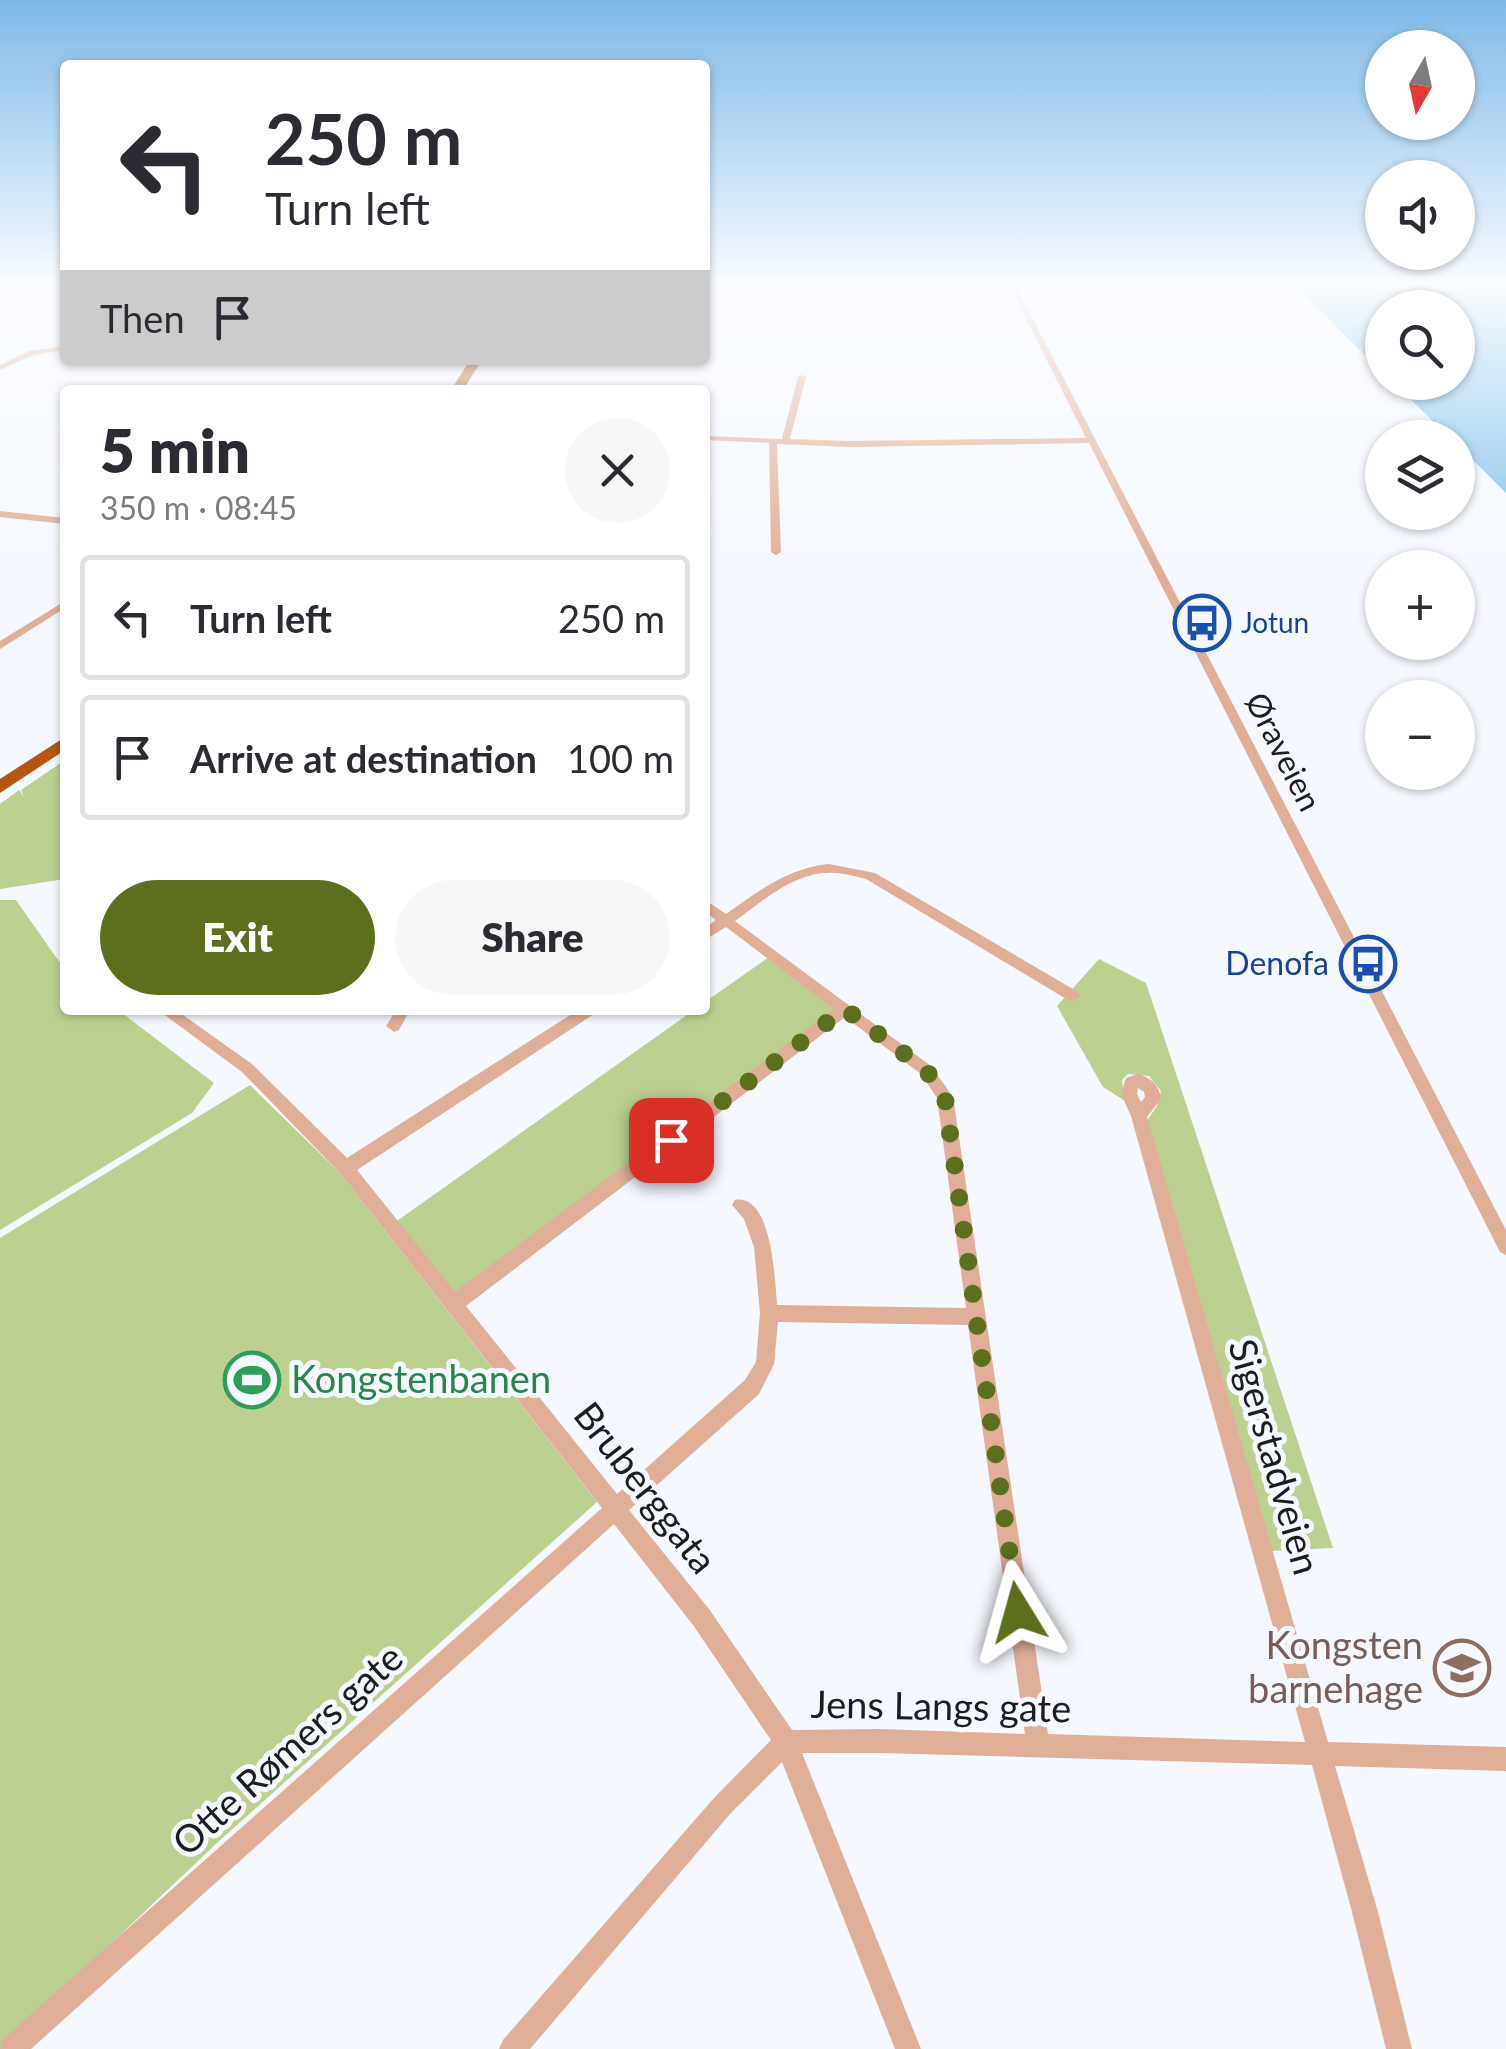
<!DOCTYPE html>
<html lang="en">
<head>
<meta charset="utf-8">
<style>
  :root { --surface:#fff; --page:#f7f7f7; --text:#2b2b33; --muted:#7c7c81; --line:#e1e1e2; --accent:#5c6f1d }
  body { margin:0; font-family:Lato,sans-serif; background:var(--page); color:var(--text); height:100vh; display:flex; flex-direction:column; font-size:38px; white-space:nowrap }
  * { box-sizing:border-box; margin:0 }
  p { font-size:32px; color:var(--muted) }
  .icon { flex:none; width:55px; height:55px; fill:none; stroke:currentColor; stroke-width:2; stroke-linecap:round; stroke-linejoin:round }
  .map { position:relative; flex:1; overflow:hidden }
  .panel { position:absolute; left:60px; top:385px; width:650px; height:630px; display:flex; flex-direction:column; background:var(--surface); border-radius:10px; box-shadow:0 2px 8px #0004 }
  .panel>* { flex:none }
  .banner { position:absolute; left:60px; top:60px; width:650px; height:305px; border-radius:10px; box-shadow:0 2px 8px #0004; background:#fff; color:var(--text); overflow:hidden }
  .needle { width:65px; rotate:189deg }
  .controls { position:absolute; left:1365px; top:30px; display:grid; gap:20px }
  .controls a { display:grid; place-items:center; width:110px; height:110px; border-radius:50%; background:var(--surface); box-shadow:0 2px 8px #0004; font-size:50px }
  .pin { position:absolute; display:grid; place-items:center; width:85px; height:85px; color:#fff; margin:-42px; border-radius:20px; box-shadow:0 5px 15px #0006 }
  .me { position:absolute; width:110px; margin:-55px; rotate:352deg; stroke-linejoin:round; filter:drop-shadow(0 0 8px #0008) }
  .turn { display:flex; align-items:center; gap:35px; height:210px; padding:0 40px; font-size:45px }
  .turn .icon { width:130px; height:130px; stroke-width:2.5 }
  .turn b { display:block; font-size:70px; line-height:85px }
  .then { display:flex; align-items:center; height:95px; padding:0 40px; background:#0003; gap:20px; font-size:38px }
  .round { display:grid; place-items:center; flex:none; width:105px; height:105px; border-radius:52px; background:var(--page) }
  .summary { display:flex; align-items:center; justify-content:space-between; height:170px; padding:0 40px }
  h1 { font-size:60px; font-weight:800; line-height:75px }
  .cta { display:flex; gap:20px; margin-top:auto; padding:20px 40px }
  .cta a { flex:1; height:115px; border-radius:60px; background:var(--accent); color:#fff; font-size:40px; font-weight:800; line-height:115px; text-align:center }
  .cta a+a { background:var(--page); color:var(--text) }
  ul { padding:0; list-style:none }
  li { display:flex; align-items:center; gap:30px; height:125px; margin:0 20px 15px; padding:0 20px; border:5px solid var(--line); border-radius:10px }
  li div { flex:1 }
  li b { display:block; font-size:38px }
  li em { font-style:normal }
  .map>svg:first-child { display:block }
</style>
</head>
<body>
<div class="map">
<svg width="1506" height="2049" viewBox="0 0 1506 2049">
  <rect width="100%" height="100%" fill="#f5f8fe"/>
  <!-- green -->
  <path fill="#bcd090" d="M65,760V879L0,889V804L19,790L24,797L21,790Z
    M0,900H16L65,970V1010H118L214,1083L192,1113L0,1230Z
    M769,957L840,1009L455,1300L394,1223L694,1010H705V1002Z
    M1099,959L1146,983L1333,1548L1269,1551L1146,1122L1157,1106L1161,1091L1149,1076L1128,1074L1122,1080L1125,1101L1103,1087L1057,1006Z
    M250,1085L340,1173L597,1502L218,1842L0,2049V1238Z"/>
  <!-- water -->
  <path fill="#7ec1e8" d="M1292,283H1506V493L1458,445V438L1449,437L1394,383L1458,382V308H1382V372Z"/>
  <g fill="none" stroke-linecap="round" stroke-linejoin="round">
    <!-- minor -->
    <path fill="#dfaf97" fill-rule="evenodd" d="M1008,283H1014L1506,1230V1255L1500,1252L1089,443L849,447L777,444L781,552L776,555L771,552L769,443L705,440V436L782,439L798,377L802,375L806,377L790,439L849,441L1086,438Z
      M705,286L711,291L705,296Z
      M65,346V350L34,355L0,370V365L29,351Z
      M397,360H456L479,363L475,365L401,362Z
      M0,511L65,518V524L0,517Z
      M65,601V608L0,649V641Z
      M829,864L875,873L1078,992L1080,996L1073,1001L1068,1000L866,879C853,876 840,872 826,873C793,874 761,902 735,921L931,1066L953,1097L1048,1734L1305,1742L1131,1116L1121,1094L1126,1078L1138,1074C1152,1078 1159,1085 1161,1099L1147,1117L1328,1742L1506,1747V1771L1335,1766L1378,1912L1412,2049H1386L1352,1912L1312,1765L880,1753H802L921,2049H895L782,1762L730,1814L530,2049H499L503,2040L714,1798L771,1740L693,1625L614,1524L31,2049H0L2,2040L602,1508L340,1173L242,1072L158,1010H176L252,1064L347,1158L578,1010H596L594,1014L357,1170L455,1292L834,1009L726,927L705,940V928L716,920L705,912V900L726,914C757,892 790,867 829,864ZM845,1017L921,1074L937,1098L966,1308L777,1305C775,1280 772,1193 735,1200L732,1205L744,1219L754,1247L760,1313L756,1362L745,1380L617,1494L466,1306ZM1138,1088L1144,1092L1145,1097L1141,1102L1137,1094ZM778,1322L968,1325L1025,1734L880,1729L792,1730L709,1609L629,1510L759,1394L774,1364Z
      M396,1010H410L399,1030L394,1032L386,1026Z"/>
    <!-- highway -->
    <path fill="#b75410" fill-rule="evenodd" d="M470,360H482L463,390H451Z
      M65,737V750L0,793V779Z"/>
  </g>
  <!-- sky -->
  <linearGradient id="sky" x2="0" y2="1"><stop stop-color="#7db9e8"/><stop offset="0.5" stop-color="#fafcff"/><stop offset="1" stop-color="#fafcff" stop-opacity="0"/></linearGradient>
  <rect width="1506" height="570" fill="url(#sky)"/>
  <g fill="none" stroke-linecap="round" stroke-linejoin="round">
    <!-- route -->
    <path stroke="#5c6f1d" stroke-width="18" stroke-dasharray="0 32.4" d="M671,1140L845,1009L926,1070L945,1098L1018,1612"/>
  </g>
  <!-- icons -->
  <defs>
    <g id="bus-ring" transform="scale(2.875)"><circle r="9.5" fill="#f5f8fe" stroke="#1a4fb4" stroke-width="1.5"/><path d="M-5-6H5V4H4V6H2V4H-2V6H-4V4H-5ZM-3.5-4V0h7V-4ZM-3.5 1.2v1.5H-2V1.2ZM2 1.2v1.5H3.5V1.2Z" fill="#1a4fb4"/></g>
    <g id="stadium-ring" transform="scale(2.875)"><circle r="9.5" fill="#f5f8fe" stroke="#2e9e5b" stroke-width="1.5"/><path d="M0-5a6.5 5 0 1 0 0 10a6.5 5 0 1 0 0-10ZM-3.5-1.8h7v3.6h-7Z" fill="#2e9e5b"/></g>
    <g id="school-ring" transform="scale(2.875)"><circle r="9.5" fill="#f5f8fe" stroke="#8d6e63" stroke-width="1.5"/><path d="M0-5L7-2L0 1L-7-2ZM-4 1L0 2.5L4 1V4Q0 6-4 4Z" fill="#8d6e63"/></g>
  </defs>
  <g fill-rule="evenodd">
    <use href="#bus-ring" x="1202" y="623"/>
    <use href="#bus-ring" x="1368" y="964"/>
    <use href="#stadium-ring" x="252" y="1380"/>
    <use href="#school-ring" x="1462" y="1668"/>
  </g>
  <g text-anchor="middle" stroke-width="10" stroke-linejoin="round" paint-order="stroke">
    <!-- far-transit labels -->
    <g font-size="28" fill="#164399" stroke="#f5f8fe" text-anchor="start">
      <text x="1241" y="633">Jotun</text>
    </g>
    <!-- street labels -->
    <g font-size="32" fill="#1b1d20" stroke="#f5f8fe">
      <text transform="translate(1283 752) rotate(63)" y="11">Øraveien</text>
    </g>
    <!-- transit labels -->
    <g font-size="32" fill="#164399" stroke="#f5f8fe" text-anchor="end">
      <text x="1329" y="975">Denofa</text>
    </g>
    <!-- near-leisure labels -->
    <g font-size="38" fill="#27864d" stroke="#f5f8fe" text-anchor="start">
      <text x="291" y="1393">Kongstenbanen</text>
    </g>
    <!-- near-street labels -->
    <g font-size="38" fill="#1b1d20" stroke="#f5f8fe">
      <text transform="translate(1274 1457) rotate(74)" y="13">Sigerstadveien</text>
      <text transform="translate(645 1488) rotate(52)" y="13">Bruberggata</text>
      <text transform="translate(941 1707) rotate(1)" y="13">Jens Langs gate</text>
      <text transform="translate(288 1750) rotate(-42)" y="13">Otte Rømers gate</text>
    </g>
    <!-- near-education labels -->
    <g font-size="38" fill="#785e54" stroke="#f5f8fe" text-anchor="end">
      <text x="1423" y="1659">Kongsten<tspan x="1423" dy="44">barnehage</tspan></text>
    </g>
  </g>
</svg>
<div class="controls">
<a><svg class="needle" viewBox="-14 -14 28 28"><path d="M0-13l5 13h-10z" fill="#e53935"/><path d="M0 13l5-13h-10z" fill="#7c7c81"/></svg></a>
<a><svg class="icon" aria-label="sound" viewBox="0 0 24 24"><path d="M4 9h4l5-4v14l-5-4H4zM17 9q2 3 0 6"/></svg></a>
<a><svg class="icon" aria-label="search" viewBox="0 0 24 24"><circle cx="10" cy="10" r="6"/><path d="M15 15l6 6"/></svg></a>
<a><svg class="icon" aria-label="layers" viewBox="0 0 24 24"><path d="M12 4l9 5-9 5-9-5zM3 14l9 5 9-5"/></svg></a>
<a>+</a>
<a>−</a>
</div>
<div class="pin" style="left:671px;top:1140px;background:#d93025"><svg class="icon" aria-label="arrive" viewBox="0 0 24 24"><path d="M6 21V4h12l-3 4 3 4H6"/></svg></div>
<svg class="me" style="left:1018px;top:1612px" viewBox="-20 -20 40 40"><path d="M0-17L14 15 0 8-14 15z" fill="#5c6f1d" stroke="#fff" stroke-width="4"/></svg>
<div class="banner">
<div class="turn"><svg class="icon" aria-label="left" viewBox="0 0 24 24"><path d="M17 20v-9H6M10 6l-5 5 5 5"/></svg><div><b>250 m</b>Turn left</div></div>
<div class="then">Then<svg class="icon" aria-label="arrive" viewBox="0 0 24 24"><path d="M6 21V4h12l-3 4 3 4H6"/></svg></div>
</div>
<section class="panel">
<div class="summary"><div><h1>5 min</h1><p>350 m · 08:45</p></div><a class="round"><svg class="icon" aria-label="close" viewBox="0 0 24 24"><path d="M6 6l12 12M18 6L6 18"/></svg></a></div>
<ul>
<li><svg class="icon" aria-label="left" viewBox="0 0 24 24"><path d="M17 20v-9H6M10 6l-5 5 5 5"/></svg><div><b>Turn left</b></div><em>250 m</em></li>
<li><svg class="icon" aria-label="arrive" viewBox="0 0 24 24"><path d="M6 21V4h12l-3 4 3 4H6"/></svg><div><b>Arrive at destination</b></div><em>100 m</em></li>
</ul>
<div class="cta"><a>Exit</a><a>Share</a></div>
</section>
</div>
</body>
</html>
